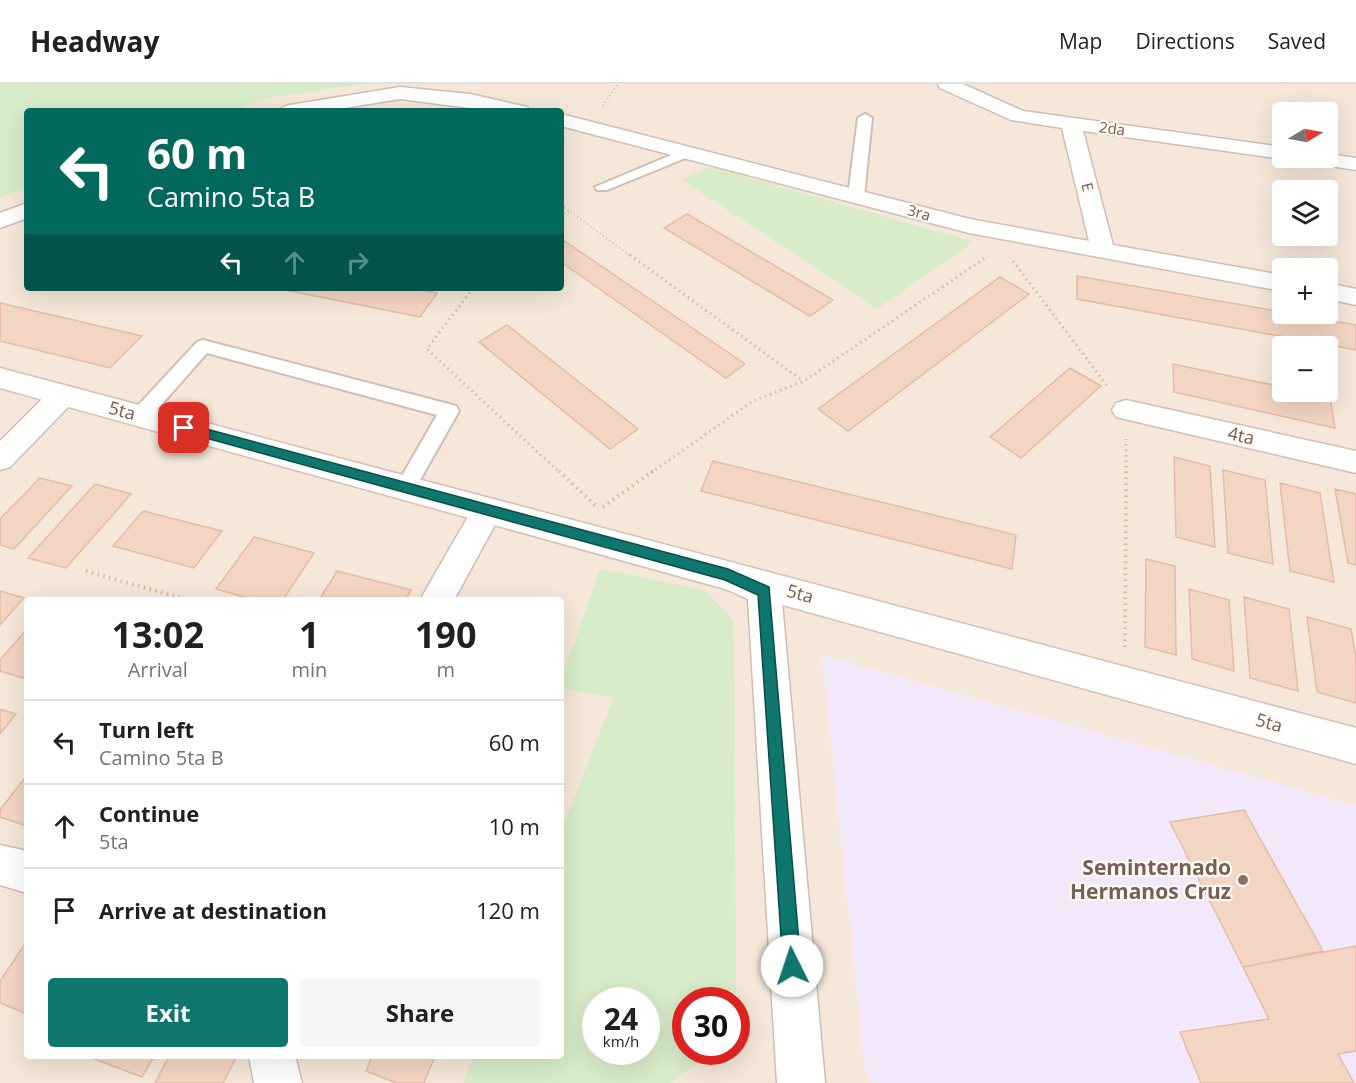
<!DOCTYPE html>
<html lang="en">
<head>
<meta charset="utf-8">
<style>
  :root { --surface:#fff; --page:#f6f6f6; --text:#202124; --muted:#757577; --line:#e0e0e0; --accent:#0f766e }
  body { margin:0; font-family:"Open Sans",sans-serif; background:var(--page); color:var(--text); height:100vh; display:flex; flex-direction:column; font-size:22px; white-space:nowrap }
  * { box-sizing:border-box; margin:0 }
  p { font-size:20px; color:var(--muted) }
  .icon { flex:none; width:33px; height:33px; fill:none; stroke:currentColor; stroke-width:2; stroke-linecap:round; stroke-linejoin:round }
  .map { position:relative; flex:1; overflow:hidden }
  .side { position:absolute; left:24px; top:513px; width:540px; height:462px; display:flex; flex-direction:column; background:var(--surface); border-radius:6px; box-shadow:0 6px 24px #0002 }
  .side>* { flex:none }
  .top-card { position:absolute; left:24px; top:24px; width:540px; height:183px; border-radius:6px; box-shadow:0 6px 24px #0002; background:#00695c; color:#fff; overflow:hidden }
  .needle { width:39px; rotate:80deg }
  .buttons { position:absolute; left:1272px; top:18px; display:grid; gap:12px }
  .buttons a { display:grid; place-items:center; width:66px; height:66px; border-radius:6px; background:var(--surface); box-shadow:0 6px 24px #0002; font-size:30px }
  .speed { position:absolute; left:582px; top:903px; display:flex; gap:12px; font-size:30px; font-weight:700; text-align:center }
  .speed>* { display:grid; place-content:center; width:78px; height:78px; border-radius:50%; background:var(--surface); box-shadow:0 6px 24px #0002; line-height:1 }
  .speed small { font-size:15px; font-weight:400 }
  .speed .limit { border:9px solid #d22; background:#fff; color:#111 }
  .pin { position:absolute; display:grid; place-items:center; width:51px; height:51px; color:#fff; margin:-26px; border-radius:12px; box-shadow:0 3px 9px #0006 }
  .me { position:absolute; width:66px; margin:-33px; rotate:356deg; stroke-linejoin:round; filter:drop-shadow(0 0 4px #0008) }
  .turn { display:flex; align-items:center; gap:21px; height:126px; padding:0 24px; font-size:27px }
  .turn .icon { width:78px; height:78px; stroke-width:2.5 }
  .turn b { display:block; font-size:42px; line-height:51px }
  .lanes { display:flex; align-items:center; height:57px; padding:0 24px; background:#0003; justify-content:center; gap:30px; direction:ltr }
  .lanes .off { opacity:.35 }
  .eta { display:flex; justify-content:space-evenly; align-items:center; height:102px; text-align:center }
  .eta b { font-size:36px; font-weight:700; line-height:42px }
  .primary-button { display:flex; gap:12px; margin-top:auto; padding:12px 24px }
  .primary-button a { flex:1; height:69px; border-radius:6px; background:var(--accent); color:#fff; font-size:24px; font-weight:700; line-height:69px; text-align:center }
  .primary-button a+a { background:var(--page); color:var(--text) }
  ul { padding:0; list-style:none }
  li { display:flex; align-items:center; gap:18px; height:84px; padding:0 24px; border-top:2px solid var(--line) }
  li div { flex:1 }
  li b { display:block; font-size:22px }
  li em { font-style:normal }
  header { display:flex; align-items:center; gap:36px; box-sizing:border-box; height:84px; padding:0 30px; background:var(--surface); border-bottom:2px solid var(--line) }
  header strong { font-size:28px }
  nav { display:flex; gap:33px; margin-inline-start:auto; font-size:21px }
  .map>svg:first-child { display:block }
</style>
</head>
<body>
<header>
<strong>Headway</strong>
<nav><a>Map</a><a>Directions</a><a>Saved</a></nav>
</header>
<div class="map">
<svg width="1356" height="999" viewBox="0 0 1356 999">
  <rect width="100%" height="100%" fill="#fdf6ec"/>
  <!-- residential -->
  <path fill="#f5e8da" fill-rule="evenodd" d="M366,0H1356V999H0V114L27,103V204H561V27H231L270,14ZM1282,28H1328V74H1282ZM1282,106H1328V152H1282ZM1282,184H1328V230H1282ZM1282,262H1328V308H1282ZM27,516H561V972H27ZM596,916H646V968H596ZM686,916H736V968H686Z"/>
  <!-- education -->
  <path fill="#f3e8fa" d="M822,571L1356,722V999H872L865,987Z"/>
  <!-- green -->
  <path fill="#d8ecc9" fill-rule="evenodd" d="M0,0H366L270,14L231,27H27V103L0,114Z
    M709,83L722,86L974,158L877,225L682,96Z
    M600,485L704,506L734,537L736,916H686V968H713L670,999H463L474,972H561V748L613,614L561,604V597ZM596,916H646V968H596Z"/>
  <!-- building -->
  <path fill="#f3d5c3" stroke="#e6bba3" stroke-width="1.5" d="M687,130L833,216L810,232L664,144Z
    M563,156L745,280L726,294L561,178Z
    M1077,192L1356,241V266L1077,215Z
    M1000,193L1029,210L848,347L818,325Z
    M275,204H410L437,209L420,233Z
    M0,219L142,252L110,284L0,257Z
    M507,241L638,345L610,365L479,258Z
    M1173,280L1282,303V308H1304L1330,313L1335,344L1174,308Z
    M1070,284L1101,302L1021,374L990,353Z
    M1174,373L1210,382L1215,463L1176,453Z
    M713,377L1016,451L1012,485L701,407Z
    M1223,386L1265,396L1273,480L1228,469Z
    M40,394L72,402L14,465L0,461V435Z
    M1280,399L1320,409L1334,498L1290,487Z
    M95,400L131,410L66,484L28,474Z
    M1335,405L1356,410V481L1348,479Z
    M143,427L222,447L194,484L113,462Z
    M254,453L314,469L283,516H255L216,505Z
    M1146,475L1175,482L1176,571L1145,563Z
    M337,487L411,506L405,516H319Z
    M1189,505L1229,516L1234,587L1192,575Z
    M0,507L24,514L0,541Z
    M1244,513L1289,525L1298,607L1250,594Z
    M1307,533L1351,545L1356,574V619L1317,608Z
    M27,545V595L0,587V576Z
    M0,625L16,630L0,650Z
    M27,691V742L0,733V726Z
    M1244,726L1323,867L1243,883L1170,738Z
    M27,857V930L0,919V897Z
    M1356,862V967L1338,970L1354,999H1201L1180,948L1269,935L1243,883Z
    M96,972H154L142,993L94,975Z
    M169,972H237L223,999H155Z
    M372,972H435L424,999H396L366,987Z"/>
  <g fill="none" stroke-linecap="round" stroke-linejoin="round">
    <!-- lane casing -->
    <g stroke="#d1beb0" stroke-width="4">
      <path id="lane" d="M865,30L872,34L864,112L856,117L848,112L858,34Z
        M688,64L693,65V71L607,106H597L595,103Z
        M203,256L449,320L456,322L459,327L412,410L405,412L398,410L395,404L437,331L207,269L147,337H133L130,332L133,327L197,258Z"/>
    </g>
    <!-- street casing -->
    <g stroke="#d1beb0" stroke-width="3">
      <path id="street" d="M938,0H963L1023,27L1282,63V74H1289L1282,75L1083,47L1113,161L1282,191V207L969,149L561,42V30L970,135L1089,157L1062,44L1011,36L940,4Z
        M400,3L470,10L527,23L530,27H493L400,15L326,27H280L283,23L290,21Z
        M1328,70L1356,74V86L1304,78L1300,74H1328Z
        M27,119V134L0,144V129Z
        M1328,199L1356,205V221L1328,215Z
        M63,301L73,304L77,311L73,318L10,383L0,386V357L53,304Z
        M1126,316L1356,367V389L1116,333L1112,326L1116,319Z
        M488,414L499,417L503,426L454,516H420L477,417Z
        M733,479L776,497L781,507L825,999H777L748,515L721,503L717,493L721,483Z
        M0,761L27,767V809L0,801Z
        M249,972H295L302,999H254Z"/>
    </g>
    <!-- secondary casing -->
    <g stroke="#d6c0b0" stroke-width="3">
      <path id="secondary" d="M0,284L1356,644V680L0,304Z"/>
    </g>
    <!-- path-far2 -->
    <path stroke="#d9b8a5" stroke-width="2" stroke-dasharray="1 3" stroke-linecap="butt" d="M603,22L618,0
      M561,121L632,173
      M561,131L569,127"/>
    <!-- path-far1 -->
    <path stroke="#d9b8a5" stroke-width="3" stroke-dasharray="1.5 4" stroke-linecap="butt" d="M630,171L803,297
      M1013,177L1108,303
      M473,204L427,265L560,389
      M651,389L753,317L804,297L988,172
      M1126,389V355"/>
    <!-- path -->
    <path stroke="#d9b8a5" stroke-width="4" stroke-dasharray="1.5 4.5" stroke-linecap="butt" d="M559,387L595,421
      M603,423L653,387
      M86,487L188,516
      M1125,563L1126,387"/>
    <!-- lane -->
    <use href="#lane" fill="#fff" fill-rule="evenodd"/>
    <!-- street -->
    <use href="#street" fill="#fff" fill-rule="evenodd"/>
    <!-- secondary -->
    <use href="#secondary" fill="#fff" fill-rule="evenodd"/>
  </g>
  <!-- route -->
  <path fill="#0f766e" stroke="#0a4d48" stroke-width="1.5" d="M184,339L728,485L769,503L801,882L799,888L792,891L786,888L783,882L758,511L725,496L180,347V341Z"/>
  <!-- markers -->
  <circle fill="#8d6e63" stroke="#fffaf3" stroke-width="2" cx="1243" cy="796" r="6"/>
  <g text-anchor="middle" stroke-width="4.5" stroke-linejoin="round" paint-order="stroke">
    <!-- far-street labels -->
    <g font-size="15" fill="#7a5c4d" stroke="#fffaf3">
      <text transform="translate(1112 45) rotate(8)" y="5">2da</text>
      <text transform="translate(1087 103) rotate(76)" y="5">E</text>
      <text transform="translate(919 129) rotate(15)" y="5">3ra</text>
    </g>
    <!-- street labels -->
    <g font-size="18" fill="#7a5c4d" stroke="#fffaf3">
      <text transform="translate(122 327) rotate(15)" y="6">5ta</text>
      <text transform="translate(1241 352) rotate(13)" y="6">4ta</text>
      <text transform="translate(800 510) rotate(15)" y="6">5ta</text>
      <text transform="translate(1269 639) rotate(15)" y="6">5ta</text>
    </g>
    <!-- near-education labels -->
    <g font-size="21" font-weight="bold" fill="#785e54" stroke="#fffaf3" text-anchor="end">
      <text x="1231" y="791">Seminternado<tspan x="1231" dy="24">Hermanos Cruz</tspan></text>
    </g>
  </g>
</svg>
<div class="buttons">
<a><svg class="needle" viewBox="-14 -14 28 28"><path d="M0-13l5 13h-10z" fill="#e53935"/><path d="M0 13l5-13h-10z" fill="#757577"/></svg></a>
<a><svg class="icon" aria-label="layers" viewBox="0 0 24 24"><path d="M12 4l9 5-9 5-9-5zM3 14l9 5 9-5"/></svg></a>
<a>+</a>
<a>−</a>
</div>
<div class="speed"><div>24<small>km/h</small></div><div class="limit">30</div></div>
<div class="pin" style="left:184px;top:344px;background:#d93025"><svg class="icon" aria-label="arrive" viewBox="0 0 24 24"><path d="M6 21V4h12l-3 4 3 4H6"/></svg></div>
<svg class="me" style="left:792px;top:882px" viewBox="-20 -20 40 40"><circle r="19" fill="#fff"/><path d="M0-13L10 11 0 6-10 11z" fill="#0f766e"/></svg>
<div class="top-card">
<div class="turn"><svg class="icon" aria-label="left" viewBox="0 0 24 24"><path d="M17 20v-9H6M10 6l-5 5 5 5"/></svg><div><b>60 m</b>Camino 5ta B</div></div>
<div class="lanes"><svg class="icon" aria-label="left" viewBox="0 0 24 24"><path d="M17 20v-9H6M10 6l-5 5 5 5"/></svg><svg class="icon off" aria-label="ahead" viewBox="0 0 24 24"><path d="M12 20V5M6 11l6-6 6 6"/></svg><svg class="icon off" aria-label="right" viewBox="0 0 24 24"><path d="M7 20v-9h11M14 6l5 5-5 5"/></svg></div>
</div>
<section class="side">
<div class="eta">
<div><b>13:02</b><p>Arrival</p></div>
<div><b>1</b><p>min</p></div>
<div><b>190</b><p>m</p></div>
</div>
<ul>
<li><svg class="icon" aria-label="left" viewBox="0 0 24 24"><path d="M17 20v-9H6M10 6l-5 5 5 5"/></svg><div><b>Turn left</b><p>Camino 5ta B</p></div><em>60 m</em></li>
<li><svg class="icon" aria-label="ahead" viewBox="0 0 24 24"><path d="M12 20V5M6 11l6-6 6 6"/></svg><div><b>Continue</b><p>5ta</p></div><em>10 m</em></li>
<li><svg class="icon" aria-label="arrive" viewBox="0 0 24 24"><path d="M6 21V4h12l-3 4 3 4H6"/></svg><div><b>Arrive at destination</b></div><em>120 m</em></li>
</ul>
<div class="primary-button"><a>Exit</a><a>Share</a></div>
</section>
</div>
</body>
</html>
